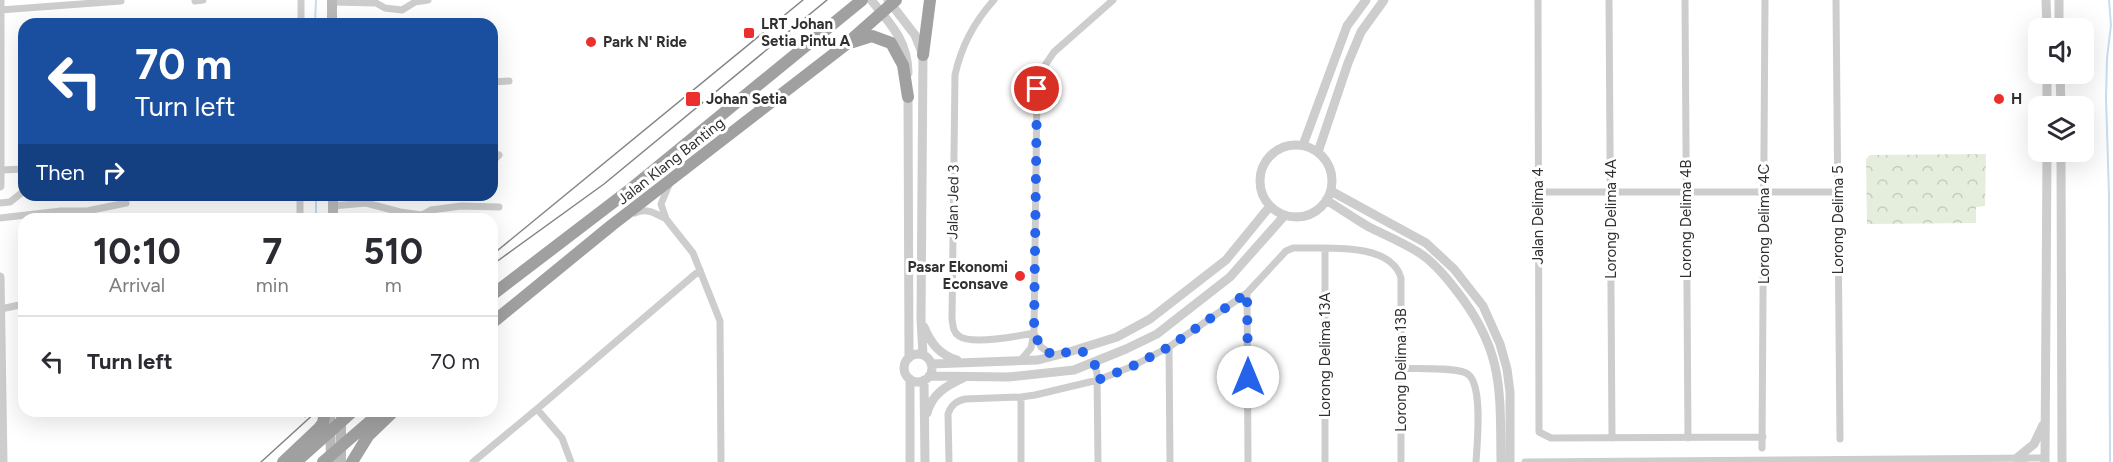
<!DOCTYPE html>
<html lang="en">
<head>
<meta charset="utf-8">
<style>
  :root { --surface:#fff; --page:#f2f2f3; --text:#2b2b33; --muted:#7c7c81; --line:#e1e1e2 }
  body { margin:0; font-family:Figtree,sans-serif; background:var(--page); color:var(--text); height:100vh; display:flex; flex-direction:column; font-size:22px; white-space:nowrap }
  * { box-sizing:border-box; margin:0 }
  p { font-size:20px; color:var(--muted) }
  .icon { flex:none; width:33px; height:33px; fill:none; stroke:currentColor; stroke-width:2; stroke-linecap:round; stroke-linejoin:round }
  .map { position:relative; flex:1; overflow:hidden }
  .sheet { position:absolute; left:18px; top:213px; width:480px; height:204px; display:flex; flex-direction:column; background:var(--surface); border-radius:18px; box-shadow:0 6px 24px #0002 }
  .sheet>* { flex:none }
  .guide { position:absolute; left:18px; top:18px; width:480px; height:183px; border-radius:18px; box-shadow:0 6px 24px #0002; background:#1a4fa0; color:#fff; overflow:hidden }
  .controls { position:absolute; left:2028px; top:18px; display:grid; gap:12px }
  .controls a { display:grid; place-items:center; width:66px; height:66px; border-radius:12px; background:var(--surface); box-shadow:0 6px 24px #0002; font-size:30px }
  .pin { position:absolute; display:grid; place-items:center; width:51px; height:51px; color:#fff; margin:-26px; border:3px solid #fff; border-radius:50%; box-shadow:0 2px 6px #0007 }
  .me { position:absolute; width:66px; margin:-33px; rotate:0deg; stroke-linejoin:round; filter:drop-shadow(0 0 4px #0008) }
  .turn { display:flex; align-items:center; gap:21px; height:126px; padding:0 18px; font-size:27px }
  .turn .icon { width:78px; height:78px; stroke-width:2.5 }
  .turn b { display:block; font-size:42px; line-height:51px }
  .then { display:flex; align-items:center; height:57px; padding:0 18px; background:#0003; gap:12px; font-size:22px }
  .eta { display:flex; justify-content:space-evenly; align-items:center; height:102px; text-align:center }
  .eta b { font-size:36px; font-weight:700; line-height:42px }
  ul { padding:0; list-style:none }
  li { display:flex; align-items:center; gap:18px; height:90px; padding:0 18px; border-top:2px solid var(--line) }
  li div { flex:1 }
  li b { display:block; font-size:22px }
  li em { font-style:normal }
  .map>svg:first-child { display:block }
</style>
</head>
<body>
<div class="map">
<svg width="2113" height="462" viewBox="0 0 2113 462">
  <defs>
    <pattern id="park-crowns" width="20" height="18" patternUnits="userSpaceOnUse" patternTransform="scale(1.5)"><rect width="20" height="18" fill="#e5eddd"/><path d="M2 6a3 3 0 1 1 6 0M12 15a3 3 0 1 1 6 0" fill="none" stroke="#c5ccbe"/></pattern>
  </defs>
  <rect width="100%" height="100%" fill="#fff"/>
  <!-- park -->
  <path fill="url(#park-crowns)" d="M1986,154L1985,206L1976,207V223L1867,224L1866,159L1870,155Z"/>
  <g fill="none" stroke-linecap="round" stroke-linejoin="round">
    <!-- stream -->
    <path stroke="#c9dded" stroke-width="2" d="M2109,0L2111,25L2107,58L2106,98L2109,195L2110,462
      M315,24L316,0
      M316,195V219
      M305,417L307,411"/>
    <!-- minor -->
    <path stroke="#cdcdcd" stroke-width="7" d="M994,0C975,21 961,47 955,75L952,319C953,326 953,332 959,336C971,345 1019,336 1034,333
      M1538,0L1539,432L1551,438L1763,437
      M1609,0L1612,438
      M1685,0L1688,438
      M1836,0L1840,439
      M195,1L203,0
      M332,2L376,3L385,8L402,10L415,2L428,0
      M0,10L121,1
      M301,24V0
      M492,82L509,81
      M492,162L499,155
      M1,170L24,169
      M669,185L661,204L666,219L693,253L720,321L721,462
      M1538,192H1838
      M300,195V219
      M0,203L10,202L24,191
      M332,206L366,203L400,212L422,215L431,210L461,206L499,207
      M635,213C646,207 657,214 666,219
      M0,218L61,211H87L126,203
      M1325,249V462
      M1247,293L1248,462
      M1,309L24,304
      M1034,333L1041,347L1054,356
      M1169,347L1170,462
      M1020,361L1031,348L1034,333L1037,89L1041,71L1054,52L1113,0
      M1094,363L1097,373L1098,462
      M1401,368C1416,369 1453,367 1466,373C1484,381 1477,444 1476,462
      M1021,397V462
      M537,409L700,270
      M1762,448L1765,0
      M473,462L537,409L562,438L571,462
      M949,462L948,414C951,405 956,401 965,399L1021,397L1035,395L1098,380L1133,366L1169,347L1247,293L1286,251L1293,248C1324,249 1391,241 1401,278V462
      M1525,462L2045,458"/>
    <!-- tertiary -->
    <path stroke="#cdcdcd" stroke-width="9" d="M871,0C890,23 908,41 908,73
      M888,0L915,35L923,55L921,319L923,355
      M2046,0L2047,28
      M2059,0V28
      M2060,74L2061,106
      M908,93L909,358
      M2047,106V74
      M1303,145L1347,26L1366,0
      M1260 181a36 36 0 1 1 72 0a36 36 0 1 1-72 0Z
      M1318,152L1348,63L1361,32L1384,0
      M2061,152L2062,462
      M0,186V0
      M1331,191L1426,243L1454,269L1483,306L1500,344L1507,369L1510,392V462
      M1326,200C1341,209 1355,219 1369,227C1385,235 1402,242 1418,252C1433,261 1446,277 1456,290C1504,351 1500,389 1501,462
      M0,277L3,462
      M924,327C931,344 940,355 957,360
      M904 368a14 14 0 1 1 28 0a14 14 0 1 1-28 0Z
      M931,364L1038,360L1069,352L1117,337L1150,319L1226,260L1270,206
      M929,376L1008,377L1074,370L1126,349L1157,334L1230,277L1285,215
      M924,380L925,462
      M927,413C932,394 946,386 963,378
      M910,462V379
      M2023,462L2017,458L2034,444L2043,425
      M2045,462L2047,152"/>
    <!-- secondary -->
    <path stroke="#bababa" stroke-width="10" d="M332,0V24
      M333,195V219
      M330,411L331,462
      M341,411V462"/>
    <!-- trunk -->
    <path stroke="#a0a0a0" stroke-width="12" d="M853,42L872,36L891,43L903,65L908,97
      M923,55L930,0
      M492,295L632,188L862,0
      M492,323L612,225L844,46L896,0
      M283,462L319,428L323,423L325,411
      M296,462L353,411
      M323,462L382,411
      M352,462L368,436L394,411"/>
    <!-- tram -->
    <path stroke="#858585" stroke-width="1.5" d="M492,255L803,0
      M492,265L604,184L827,0
      M261,462L317,411"/>
  </g>
  <g fill="none" stroke-linecap="round" stroke-linejoin="round">
    <!-- route -->
    <path stroke="#2563eb" stroke-width="10" stroke-dasharray="0 18" d="M1037,89L1034,333L1041,347L1054,356L1078,349C1091,356 1098,365 1098,380L1133,366L1169,347L1247,293L1248,377"/>
  </g>
  <!-- markers -->
  <g fill="#ea2f2e" stroke="#fff" stroke-width="2">
    <rect x="743" y="27" width="12" height="12" rx="3"/>
    <circle cx="591" cy="42" r="6"/>
    <rect x="685" y="91" width="16" height="16" rx="3"/>
    <circle cx="1999" cy="99" r="6"/>
    <circle cx="1020" cy="276" r="6"/>
  </g>
  <g text-anchor="middle" stroke-width="6" stroke-linejoin="round" paint-order="stroke">
    <!-- poi labels -->
    <g font-size="15" font-weight="bold" fill="#303030" stroke="#fff" text-anchor="start">
      <text x="761" y="29">LRT Johan<tspan x="761" dy="17">Setia Pintu A</tspan></text>
      <text x="603" y="47">Park N' Ride</text>
      <text x="706" y="104">Johan Setia</text>
      <text x="2011" y="104">H</text>
      <text x="1008" y="272" text-anchor="end">Pasar Ekonomi<tspan x="1008" dy="17">Econsave</tspan></text>
    </g>
    <!-- street labels -->
    <g font-size="15" fill="#303030" stroke="#fff">
      <text transform="translate(671 161) rotate(-38)" y="5">Jalan Klang Banting</text>
      <text transform="translate(953 202) rotate(-89)" y="5">Jalan Jed 3</text>
      <text transform="translate(1538 216) rotate(-90)" y="5">Jalan Delima 4</text>
      <text transform="translate(1611 219) rotate(-90)" y="5">Lorong Delima 4A</text>
      <text transform="translate(1686 219) rotate(-90)" y="5">Lorong Delima 4B</text>
      <text transform="translate(1838 220) rotate(-90)" y="5">Lorong Delima 5</text>
      <text transform="translate(1764 224) rotate(-90)" y="5">Lorong Delima 4C</text>
      <text transform="translate(1325 355) rotate(-90)" y="5">Lorong Delima 13A</text>
      <text transform="translate(1401 370) rotate(-90)" y="5">Lorong Delima 13B</text>
    </g>
  </g>
</svg>
<div class="controls">
<a><svg class="icon" aria-label="sound" viewBox="0 0 24 24"><path d="M4 9h4l5-4v14l-5-4H4zM17 9q2 3 0 6"/></svg></a>
<a><svg class="icon" aria-label="layers" viewBox="0 0 24 24"><path d="M12 4l9 5-9 5-9-5zM3 14l9 5 9-5"/></svg></a>
</div>
<div class="pin" style="left:1037px;top:89px;background:#d93025"><svg class="icon" aria-label="arrive" viewBox="0 0 24 24"><path d="M6 21V4h12l-3 4 3 4H6"/></svg></div>
<svg class="me" style="left:1248px;top:377px" viewBox="-20 -20 40 40"><circle r="19" fill="#fff"/><path d="M0-13L10 11 0 6-10 11z" fill="#2563eb"/></svg>
<div class="guide">
<div class="turn"><svg class="icon" aria-label="left" viewBox="0 0 24 24"><path d="M17 20v-9H6M10 6l-5 5 5 5"/></svg><div><b>70 m</b>Turn left</div></div>
<div class="then">Then<svg class="icon" aria-label="right" viewBox="0 0 24 24"><path d="M7 20v-9h11M14 6l5 5-5 5"/></svg></div>
</div>
<section class="sheet">
<div class="eta">
<div><b>10:10</b><p>Arrival</p></div>
<div><b>7</b><p>min</p></div>
<div><b>510</b><p>m</p></div>
</div>
<ul>
<li><svg class="icon" aria-label="left" viewBox="0 0 24 24"><path d="M17 20v-9H6M10 6l-5 5 5 5"/></svg><div><b>Turn left</b></div><em>70 m</em></li>
</ul>
</section>
</div>
</body>
</html>
